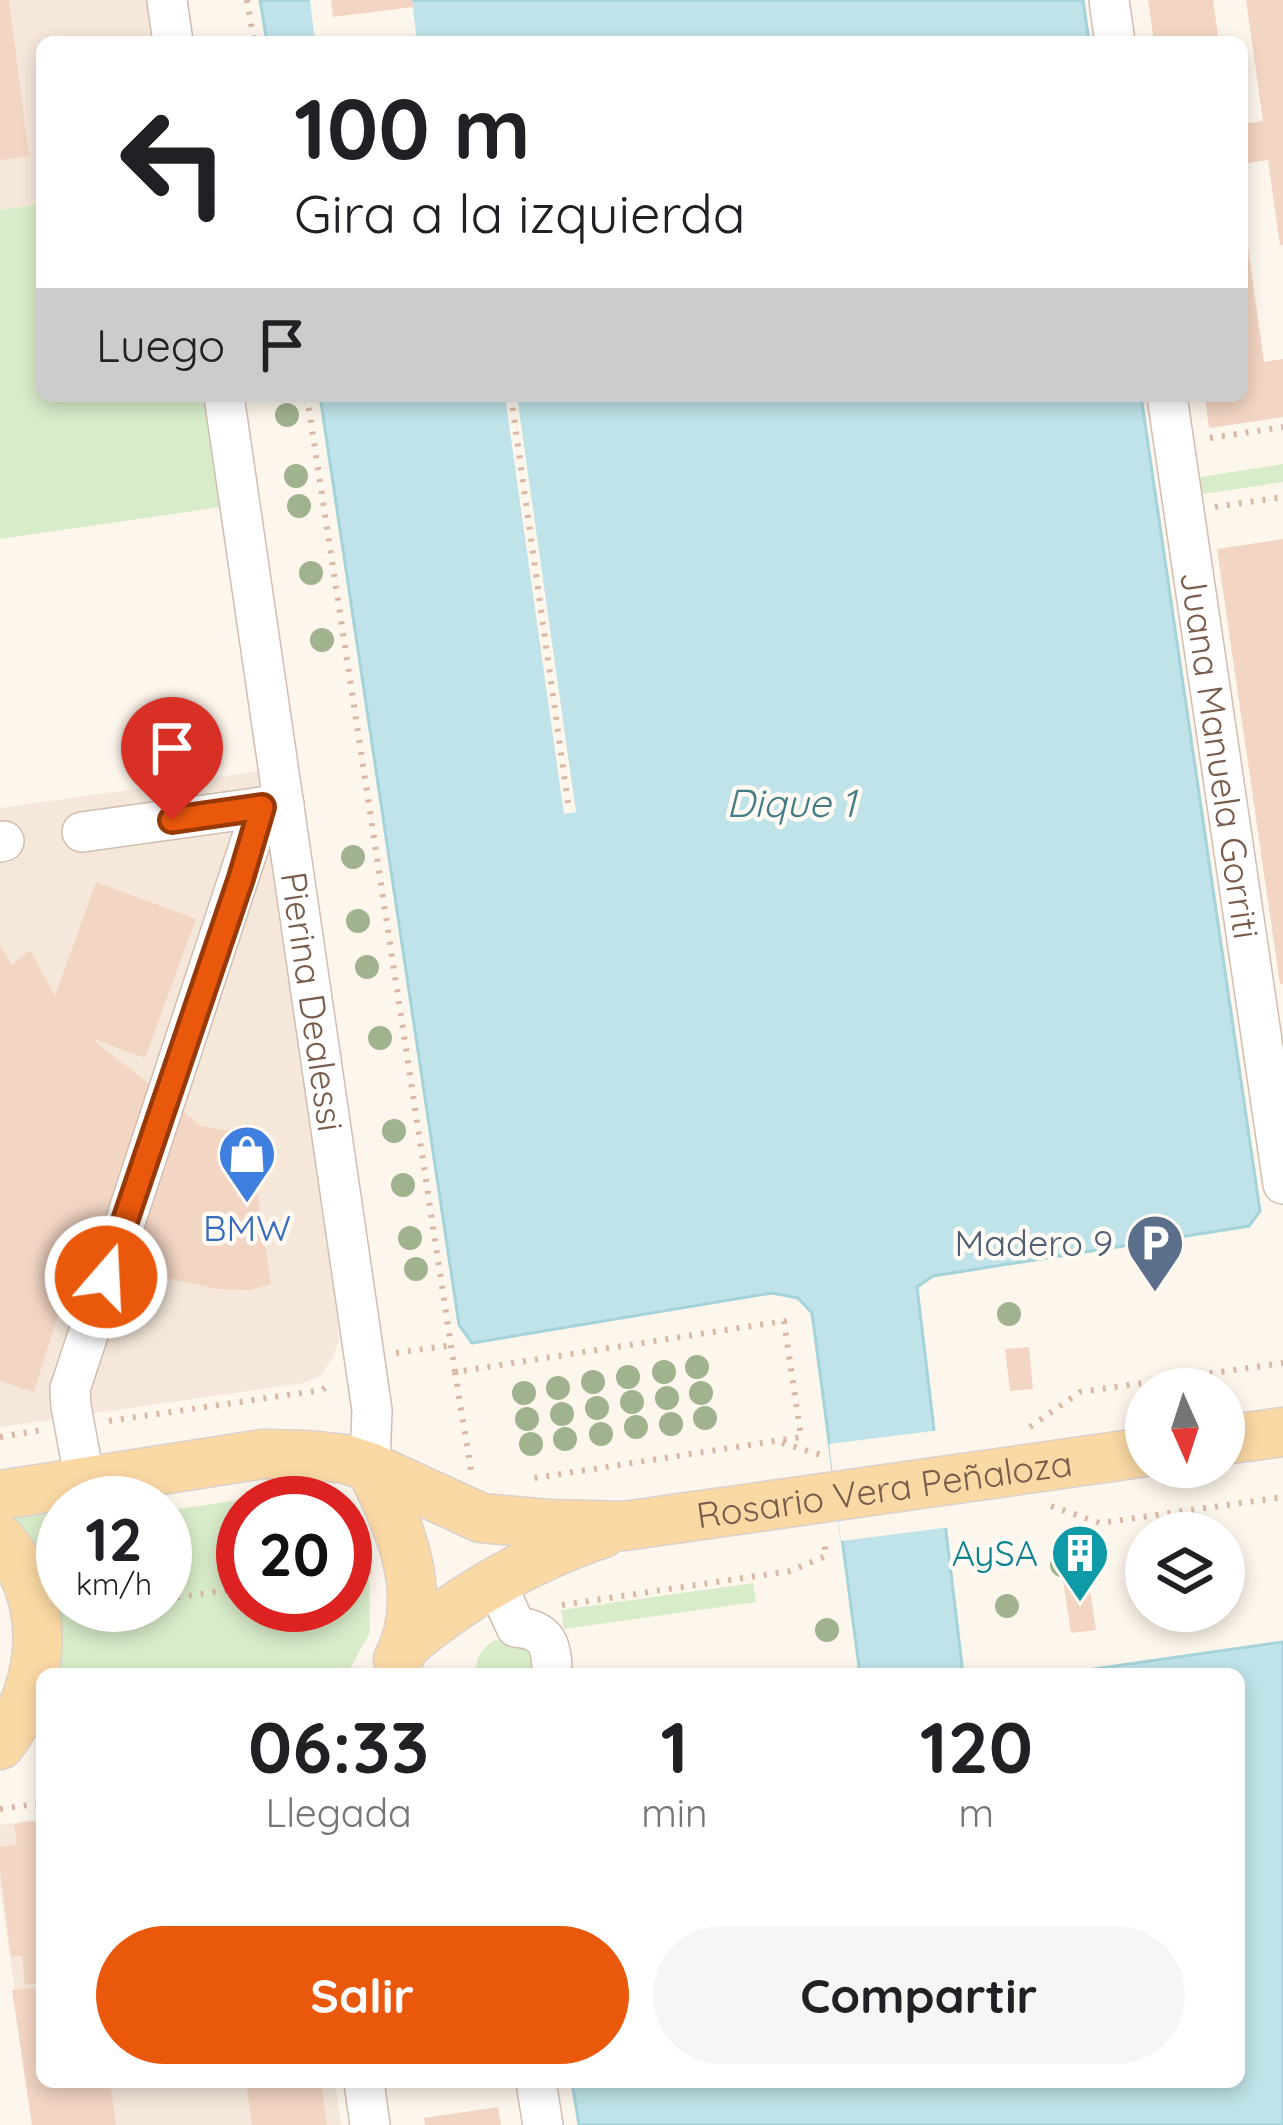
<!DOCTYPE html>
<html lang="es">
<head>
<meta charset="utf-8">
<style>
  :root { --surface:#fff; --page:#f6f6f6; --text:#202124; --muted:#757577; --accent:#ea580c }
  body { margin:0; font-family:Quicksand,sans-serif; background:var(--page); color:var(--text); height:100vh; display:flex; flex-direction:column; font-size:45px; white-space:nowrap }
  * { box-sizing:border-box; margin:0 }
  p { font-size:39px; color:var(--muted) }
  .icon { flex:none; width:66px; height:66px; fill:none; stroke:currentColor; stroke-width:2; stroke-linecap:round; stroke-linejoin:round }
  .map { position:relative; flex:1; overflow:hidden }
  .panel { position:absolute; left:36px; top:1668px; width:1209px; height:420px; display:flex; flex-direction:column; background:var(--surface); border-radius:18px; box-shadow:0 6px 18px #0003 }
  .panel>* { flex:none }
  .hud { position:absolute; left:36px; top:36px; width:1212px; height:366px; border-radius:18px; box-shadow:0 6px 18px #0003; background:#fff; color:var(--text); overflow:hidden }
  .needle { width:78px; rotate:177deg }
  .tools { position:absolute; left:1125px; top:1368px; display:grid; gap:24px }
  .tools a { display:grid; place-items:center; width:120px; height:120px; border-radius:50%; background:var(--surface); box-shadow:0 6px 18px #0003; font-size:60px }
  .speed { position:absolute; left:36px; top:1476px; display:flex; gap:24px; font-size:60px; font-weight:700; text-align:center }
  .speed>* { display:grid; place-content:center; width:156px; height:156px; border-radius:50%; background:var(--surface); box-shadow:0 6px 18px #0003; line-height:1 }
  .speed small { font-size:30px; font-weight:400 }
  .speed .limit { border:18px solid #d22; background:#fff; color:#111 }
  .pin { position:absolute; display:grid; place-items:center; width:102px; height:102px; color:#fff; margin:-123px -51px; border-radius:50% 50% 50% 0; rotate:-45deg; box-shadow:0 0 12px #0007 }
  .pin .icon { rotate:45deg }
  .me { position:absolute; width:132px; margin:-66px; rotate:19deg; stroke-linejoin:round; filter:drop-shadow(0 0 9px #0008) }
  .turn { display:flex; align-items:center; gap:42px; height:252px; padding:0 60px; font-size:54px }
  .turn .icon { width:156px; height:156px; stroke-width:2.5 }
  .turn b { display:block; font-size:84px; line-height:102px }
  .then { display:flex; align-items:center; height:114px; padding:0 60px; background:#0003; gap:24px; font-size:45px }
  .eta { display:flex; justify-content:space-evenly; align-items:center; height:204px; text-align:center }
  .eta b { font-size:72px; font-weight:700; line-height:84px }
  .cta { display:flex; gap:24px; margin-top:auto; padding:24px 60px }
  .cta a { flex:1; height:138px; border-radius:72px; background:var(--accent); color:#fff; font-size:48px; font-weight:700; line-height:138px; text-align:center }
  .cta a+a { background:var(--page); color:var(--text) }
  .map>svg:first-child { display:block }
</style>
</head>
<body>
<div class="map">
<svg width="1283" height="2125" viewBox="0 0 1283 2125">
  <rect width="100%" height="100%" fill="#fdf6ec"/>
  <!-- residential -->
  <path fill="#f5e8da" d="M0,0H147L153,42H42V204L0,210Z
    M261,771L338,1323L339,1339L333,1357L321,1375L304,1383L0,1427V808Z
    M42,1819V2082H335L341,2125H34L0,1887V1825Z"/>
  <!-- green -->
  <path fill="#d8ecc9" d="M42,204V396H205L221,507L0,539V210Z
    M1283,464V482L1197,495L1194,478Z
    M285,1471L324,1481L343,1503H243V1605H345V1505L357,1519L369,1570L370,1632L351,1667L341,1674H52L60,1654L49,1559L17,1539L15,1521L23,1510L63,1504V1605H165V1511L287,1493Z
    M753,1583L756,1602L564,1629L561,1610Z
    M507,1637L526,1642L539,1674H476C476,1653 486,1641 507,1637Z"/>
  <!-- water -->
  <path fill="#bfe3e8" stroke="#a5d3da" stroke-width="3" d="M260,0H1083L1089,42H267Z
    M320,396H1141L1260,1211L1249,1226L933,1276L917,1287L963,1674H860L812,1313L798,1298L772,1293L472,1343L459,1325Z
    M1283,1642V2125H579L572,2082H1239V1674H1059Z"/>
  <!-- pier -->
  <path fill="#fdf6ec" d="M310,0H412L417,42H315Z
    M505,396H517L576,812L564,814Z
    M941,1430L951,1527L841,1541L829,1444Z"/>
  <!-- building -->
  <path fill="#f3d5c3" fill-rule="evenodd" d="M0,0H9L29,156L0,160Z
    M331,0H412L413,7L333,17Z
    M1148,0H1213L1219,42H1154Z
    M1246,0H1283V245H1280L1268,160L1242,164V124L1263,121Z
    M1242,227H1245L1264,362L1283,359V417L1209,428L1205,396H1242Z
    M1283,539V984H1280L1217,549Z
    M96,882L196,919L145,1058L91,1038L201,1126L224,1130L248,1127L271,1284L249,1290L218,1289L161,1277L101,1247H90L78,1251L34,1392L0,1381V946L12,965L30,950L55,996ZM134,1146L165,1157L161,1182L148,1205L117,1196L119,1170Z
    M1029,1347L1033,1389L1010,1391L1005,1349Z
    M1088,1576L1096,1630L1071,1633L1063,1579Z
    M42,1820V1983L25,1985L22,1956L11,1957L0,1869V1847L17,1845L14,1824Z
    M42,1987V2082H110L116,2125H32L12,1990Z
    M246,2082H321L327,2125H252Z
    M498,2107L501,2125H425L424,2118Z"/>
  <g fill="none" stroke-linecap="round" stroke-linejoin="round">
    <!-- minor casing -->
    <g stroke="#d1beb0" stroke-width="42">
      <g id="minor">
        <path d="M167,0L173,42"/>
        <path d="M1109,0L1115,42"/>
        <path id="s1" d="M224,396L372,1410L370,1467"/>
        <path id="s2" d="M1167,396L1283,1184"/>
        <path d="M82,832L284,804"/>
        <path d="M0,842L4,841"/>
        <path d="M85,1482L71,1406L70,1389L262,807"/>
        <path d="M495,1581L516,1627C547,1630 552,1644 552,1674"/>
        <path d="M364,2082L370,2125"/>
        <path d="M536,2082L543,2125"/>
      </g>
    </g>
    <!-- major casing -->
    <g stroke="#dad1cd" stroke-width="51">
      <g id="major">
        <path d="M1224,1440L1283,1432"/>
        <path d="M370,1467C400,1526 431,1596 398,1660"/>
        <path id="s3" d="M0,1495L263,1454L309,1455L345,1459L370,1467L481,1518L548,1524L624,1526L1146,1452"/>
        <path d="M0,1539C53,1598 47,1684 0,1745"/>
        <path d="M405,1645C465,1595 529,1558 603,1533"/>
      </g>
    </g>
    <!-- path -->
    <path stroke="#d9b8a5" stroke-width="6" stroke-dasharray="3 9" stroke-linecap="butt" d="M247,0L254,42
      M307,396L455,1372L784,1321L801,1437L528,1479
      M511,396L569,810
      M1210,438L1283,427
      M1215,507L1283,497
      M396,1353L452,1345
      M455,1372L471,1470
      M109,1421L322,1390L331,1383
      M1030,1427L1080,1392L1283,1363
      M0,1437L42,1430
      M782,1443L821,1455
      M1051,1506L1100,1523L1283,1497
      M56,1524L61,1553
      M345,1574L371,1571
      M165,1599L243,1588
      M562,1605L790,1571L826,1556L824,1540
      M75,1612L123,1605
      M0,1809L42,1803"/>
    <!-- minor -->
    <use href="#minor" stroke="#fff" stroke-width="39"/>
    <!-- major -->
    <use href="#major" stroke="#fbd9a5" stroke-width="48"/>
  </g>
  <!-- trees -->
  <g fill="#a0b28e">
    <circle cx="287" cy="415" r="12"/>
    <circle cx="296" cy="476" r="12"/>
    <circle cx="299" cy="506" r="12"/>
    <circle cx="311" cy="573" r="12"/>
    <circle cx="322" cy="640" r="12"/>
    <circle cx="353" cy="857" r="12"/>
    <circle cx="358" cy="921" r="12"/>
    <circle cx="367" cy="967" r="12"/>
    <circle cx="380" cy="1038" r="12"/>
    <circle cx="394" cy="1131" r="12"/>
    <circle cx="403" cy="1185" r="12"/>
    <circle cx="410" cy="1238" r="12"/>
    <circle cx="416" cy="1269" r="12"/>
    <circle cx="1009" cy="1314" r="12"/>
    <circle cx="697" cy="1367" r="12"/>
    <circle cx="664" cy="1372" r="12"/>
    <circle cx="628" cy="1377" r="12"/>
    <circle cx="593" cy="1382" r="12"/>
    <circle cx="558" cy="1388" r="12"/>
    <circle cx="524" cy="1393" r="12"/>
    <circle cx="701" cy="1393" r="12"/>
    <circle cx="667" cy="1398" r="12"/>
    <circle cx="632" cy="1402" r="12"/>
    <circle cx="597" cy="1408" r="12"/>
    <circle cx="562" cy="1414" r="12"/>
    <circle cx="705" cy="1418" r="12"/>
    <circle cx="527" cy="1419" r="12"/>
    <circle cx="671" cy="1424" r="12"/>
    <circle cx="636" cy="1427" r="12"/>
    <circle cx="601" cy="1434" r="12"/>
    <circle cx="565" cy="1439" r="12"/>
    <circle cx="531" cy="1444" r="12"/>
    <circle cx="1062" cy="1565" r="12"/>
    <circle cx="1007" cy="1606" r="12"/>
    <circle cx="827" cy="1630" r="12"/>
  </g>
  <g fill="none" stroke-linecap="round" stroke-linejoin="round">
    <!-- route casing -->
    <g stroke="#983908" stroke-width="30">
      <path id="route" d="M106,1277L241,878L262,807L172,820"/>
    </g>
    <!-- route -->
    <use href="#route" stroke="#ea580c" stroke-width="21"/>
  </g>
  <!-- icons -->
  <defs>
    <g id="shop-pin" transform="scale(3)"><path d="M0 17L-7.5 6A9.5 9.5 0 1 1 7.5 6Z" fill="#3f7fe0" stroke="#fffaf3"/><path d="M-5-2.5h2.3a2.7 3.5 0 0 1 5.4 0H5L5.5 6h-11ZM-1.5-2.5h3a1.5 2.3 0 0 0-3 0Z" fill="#fff"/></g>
    <g id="parking-pin" transform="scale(3)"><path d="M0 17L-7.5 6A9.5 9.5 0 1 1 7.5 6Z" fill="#5c6f8a" stroke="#fffaf3"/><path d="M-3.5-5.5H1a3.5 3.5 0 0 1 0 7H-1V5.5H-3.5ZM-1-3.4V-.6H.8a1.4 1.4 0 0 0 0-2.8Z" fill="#fff"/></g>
    <g id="building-pin" transform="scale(3)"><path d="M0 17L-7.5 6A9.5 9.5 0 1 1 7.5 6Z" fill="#0f9aa8" stroke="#fffaf3"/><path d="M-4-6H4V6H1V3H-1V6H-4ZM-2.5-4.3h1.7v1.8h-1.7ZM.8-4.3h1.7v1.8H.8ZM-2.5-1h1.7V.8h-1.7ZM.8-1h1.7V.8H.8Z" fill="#fff"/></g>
  </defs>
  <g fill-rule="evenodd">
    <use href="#shop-pin" x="247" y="1154"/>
    <use href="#parking-pin" x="1155" y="1243"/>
    <use href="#building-pin" x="1080" y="1553"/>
  </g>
  <g text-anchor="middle" stroke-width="9" stroke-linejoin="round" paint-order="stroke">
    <!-- street labels -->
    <g font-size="36" fill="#7a5c4d" stroke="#fffaf3">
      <text dy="13" stroke="none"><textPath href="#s2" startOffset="363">Juana Manuela Gorriti</textPath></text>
      <text dy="13" stroke="none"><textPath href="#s1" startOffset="612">Pierina Dealessi</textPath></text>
      <text dy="13" stroke="none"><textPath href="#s3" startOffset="903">Rosario Vera Peñaloza</textPath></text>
    </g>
    <!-- shop labels -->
    <g font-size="36" fill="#366cbe" stroke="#fffaf3">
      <text x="247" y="1241">BMW</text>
    </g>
    <!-- service labels -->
    <g font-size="36" fill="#4e5e75" stroke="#fffaf3" text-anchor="end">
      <text x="1113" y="1256">Madero 9</text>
    </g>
    <!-- culture labels -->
    <g font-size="36" fill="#0d838f" stroke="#fffaf3" text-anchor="end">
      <text x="1038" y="1566">AySA</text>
    </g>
    <!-- water labels -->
    <g font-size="39" font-style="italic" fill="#437c86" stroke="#fffaf3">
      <text x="791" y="817">Dique 1</text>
    </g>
  </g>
</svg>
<div class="tools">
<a><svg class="needle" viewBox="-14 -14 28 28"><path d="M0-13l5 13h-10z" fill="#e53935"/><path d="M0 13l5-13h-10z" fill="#757577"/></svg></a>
<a><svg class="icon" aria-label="layers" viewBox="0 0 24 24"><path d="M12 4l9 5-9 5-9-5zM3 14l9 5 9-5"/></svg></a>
</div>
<div class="speed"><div>12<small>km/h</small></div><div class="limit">20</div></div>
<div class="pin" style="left:172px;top:820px;background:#d93025"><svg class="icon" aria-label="arrive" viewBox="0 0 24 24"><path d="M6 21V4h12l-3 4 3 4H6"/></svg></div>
<svg class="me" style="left:106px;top:1277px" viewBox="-20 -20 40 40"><circle r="17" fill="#ea580c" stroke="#fff" stroke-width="3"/><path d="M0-11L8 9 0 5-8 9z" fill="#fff"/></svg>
<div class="hud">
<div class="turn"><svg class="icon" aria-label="left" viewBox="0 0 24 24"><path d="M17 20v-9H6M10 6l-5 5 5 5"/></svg><div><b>100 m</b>Gira a la izquierda</div></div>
<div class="then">Luego<svg class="icon" aria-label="arrive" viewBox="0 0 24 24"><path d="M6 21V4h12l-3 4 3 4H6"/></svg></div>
</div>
<section class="panel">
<div class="eta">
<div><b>06:33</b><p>Llegada</p></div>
<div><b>1</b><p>min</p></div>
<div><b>120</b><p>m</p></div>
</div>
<div class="cta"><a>Salir</a><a>Compartir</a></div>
</section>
</div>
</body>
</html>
